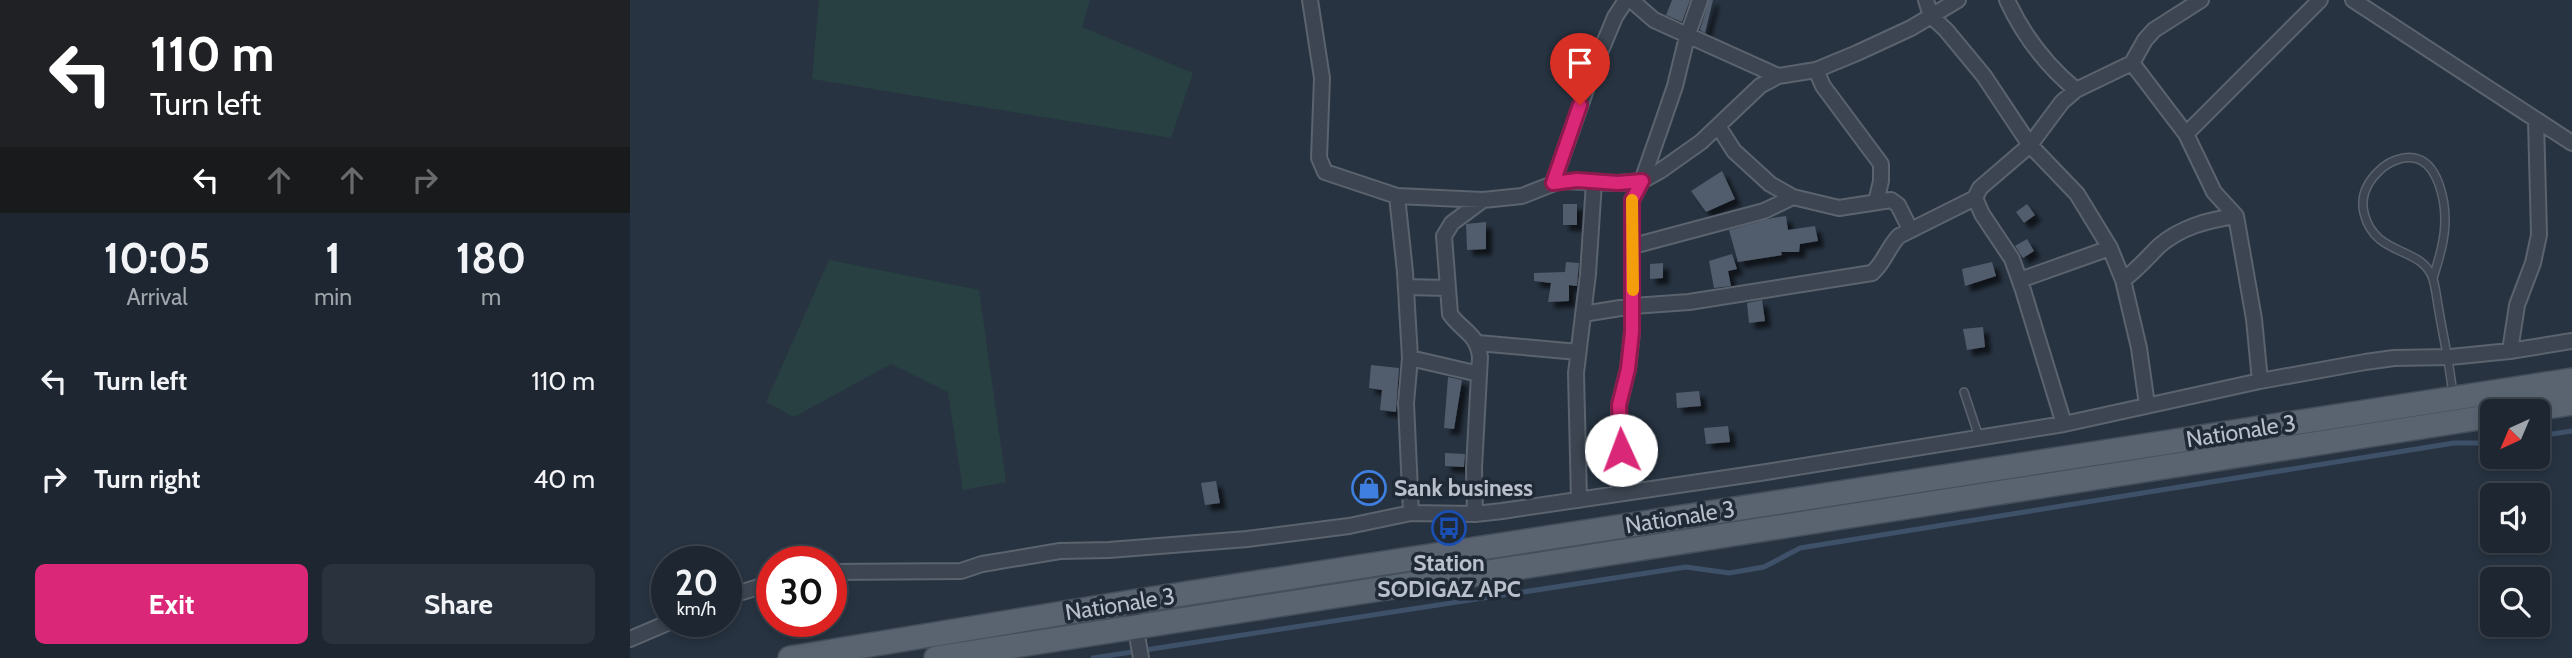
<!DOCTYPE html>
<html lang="en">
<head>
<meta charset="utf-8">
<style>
  :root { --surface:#1d2631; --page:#2a323d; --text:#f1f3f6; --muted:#a0a5ab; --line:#3b434d; --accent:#db2777 }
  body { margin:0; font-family:Cabin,sans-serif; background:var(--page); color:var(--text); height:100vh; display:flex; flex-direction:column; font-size:26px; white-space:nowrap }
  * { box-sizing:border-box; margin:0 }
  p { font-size:23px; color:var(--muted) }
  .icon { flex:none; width:38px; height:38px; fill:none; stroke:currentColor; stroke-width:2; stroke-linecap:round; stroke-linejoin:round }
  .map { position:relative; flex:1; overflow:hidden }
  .details { display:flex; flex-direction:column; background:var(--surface); width:630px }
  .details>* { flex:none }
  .guide { background:#202124; color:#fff; overflow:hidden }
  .needle { width:46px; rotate:224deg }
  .fabs { position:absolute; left:1850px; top:399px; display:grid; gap:14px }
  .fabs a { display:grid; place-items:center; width:70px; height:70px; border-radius:10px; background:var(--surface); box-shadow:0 4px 10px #0003,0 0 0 2px var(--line); font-size:35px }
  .speed { position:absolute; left:21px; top:546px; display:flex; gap:14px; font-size:35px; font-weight:700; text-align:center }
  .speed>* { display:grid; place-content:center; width:91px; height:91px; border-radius:50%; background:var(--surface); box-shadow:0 4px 10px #0003,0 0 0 2px var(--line); line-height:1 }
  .speed small { font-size:18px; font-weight:400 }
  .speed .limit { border:10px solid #d22; background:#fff; color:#111 }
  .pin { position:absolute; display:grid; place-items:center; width:60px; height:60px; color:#fff; margin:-72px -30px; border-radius:50% 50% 50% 0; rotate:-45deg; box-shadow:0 0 7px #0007 }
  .pin .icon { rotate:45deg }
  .me { position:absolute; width:77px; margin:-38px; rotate:358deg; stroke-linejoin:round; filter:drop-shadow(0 0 5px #0008) }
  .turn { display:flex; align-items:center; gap:24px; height:147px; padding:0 35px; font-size:32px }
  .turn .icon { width:91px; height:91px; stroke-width:2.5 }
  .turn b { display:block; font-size:49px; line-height:60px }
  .lanes { display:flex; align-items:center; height:66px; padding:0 35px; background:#0003; justify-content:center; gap:35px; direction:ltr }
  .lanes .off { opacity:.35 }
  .eta { display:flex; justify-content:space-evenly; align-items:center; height:119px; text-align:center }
  .eta b { font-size:42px; font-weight:800; line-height:49px }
  .cta { display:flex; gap:14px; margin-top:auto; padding:14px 35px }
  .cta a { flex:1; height:80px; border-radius:10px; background:var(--accent); color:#fff; font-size:28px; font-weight:800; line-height:80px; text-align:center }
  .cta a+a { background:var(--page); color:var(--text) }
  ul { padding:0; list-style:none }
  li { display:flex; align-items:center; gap:21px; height:98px; padding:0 35px }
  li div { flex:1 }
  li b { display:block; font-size:26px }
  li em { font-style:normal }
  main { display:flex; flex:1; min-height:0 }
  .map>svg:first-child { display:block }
</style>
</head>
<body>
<main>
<section class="details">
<div class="guide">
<div class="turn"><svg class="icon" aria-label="left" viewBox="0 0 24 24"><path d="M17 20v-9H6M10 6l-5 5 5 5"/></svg><div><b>110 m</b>Turn left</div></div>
<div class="lanes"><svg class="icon" aria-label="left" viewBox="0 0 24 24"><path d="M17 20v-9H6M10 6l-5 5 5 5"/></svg><svg class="icon off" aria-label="ahead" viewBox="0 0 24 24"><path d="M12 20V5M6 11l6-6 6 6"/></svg><svg class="icon off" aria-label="ahead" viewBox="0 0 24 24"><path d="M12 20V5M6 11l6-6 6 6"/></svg><svg class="icon off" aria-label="right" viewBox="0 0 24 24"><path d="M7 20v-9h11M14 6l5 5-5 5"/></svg></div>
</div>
<div class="eta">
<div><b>10:05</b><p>Arrival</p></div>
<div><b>1</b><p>min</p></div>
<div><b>180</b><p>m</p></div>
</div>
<ul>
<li><svg class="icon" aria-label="left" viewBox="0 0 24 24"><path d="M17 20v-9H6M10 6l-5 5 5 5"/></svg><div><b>Turn left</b></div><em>110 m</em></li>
<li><svg class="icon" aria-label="right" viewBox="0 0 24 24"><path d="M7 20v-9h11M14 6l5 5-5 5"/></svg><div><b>Turn right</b></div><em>40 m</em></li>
</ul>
<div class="cta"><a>Exit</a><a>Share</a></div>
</section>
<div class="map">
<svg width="1942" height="658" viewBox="0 0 1942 658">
  <defs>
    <filter id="shadow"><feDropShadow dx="6" dy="6" stdDeviation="2" flood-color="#0009"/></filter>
  </defs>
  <rect width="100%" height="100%" fill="#273341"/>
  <!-- green -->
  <path fill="#294042" d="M189,0H460L452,27L563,73L541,138L182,79Z
    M199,260L349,290L376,482L333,490L318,392L261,364L164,417L136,402Z"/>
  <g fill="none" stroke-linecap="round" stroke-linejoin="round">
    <!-- stream -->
    <path stroke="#3e5169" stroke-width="5" d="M1908,436L1942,431
      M463,658L1056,567L1099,573L1134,567L1170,548L1824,443H1862"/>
  </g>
  <!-- building -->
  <path fill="#515c6c" filter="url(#shadow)" d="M1042,0H1060L1052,22L1036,15Z
    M1079,0H1083L1075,33L1070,30Z
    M1092,171L1105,199L1076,212L1061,191Z
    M933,204H947V225H933Z
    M1397,204L1405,215L1394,223L1386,212Z
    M1156,216L1158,230L1185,226L1188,241L1170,244L1169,252H1151L1152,255L1108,262L1099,230L1142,218Z
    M856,222V249L837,250L836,224Z
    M1397,239L1404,251L1393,258L1385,246Z
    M1102,254L1107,269L1098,271L1101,286L1084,288L1079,261Z
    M936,262L949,263L947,286L939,285V301L918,302L921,283L904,281V273L935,272Z
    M1362,262L1366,276L1335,286L1332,269Z
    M1033,263V278L1020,279V264Z
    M1132,300L1135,321L1119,323L1117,303Z
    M1353,327L1355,347L1337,350L1333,329Z
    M741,365L769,368L766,412L750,410L752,390L739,388Z
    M818,377L832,380L824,429L814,428Z
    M1069,391L1071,406L1047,408L1046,393Z
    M1098,426L1100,442L1076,444L1074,428Z
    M815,453L835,454L834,467L815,466Z
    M586,481L590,503L575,505L571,483Z"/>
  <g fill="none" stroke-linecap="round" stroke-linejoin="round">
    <!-- service casing -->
    <g stroke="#5a636e" stroke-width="10">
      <path id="service" d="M1803,278C1809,259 1815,240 1815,220C1815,200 1808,162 1784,158C1772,156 1758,162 1750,170C1737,182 1730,196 1734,213C1745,258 1792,245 1803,279C1806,289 1807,301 1809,311C1814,341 1820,365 1823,396
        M1334,392L1349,437"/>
    </g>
    <!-- minor casing -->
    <g stroke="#5a636e" stroke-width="18">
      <path id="minor" d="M680,0L692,78L689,158L695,172L767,196L853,200L892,196L930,181L988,183L1012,181L1030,171L1071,142L1130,86L1148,76L1186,70L1227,53L1281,28L1328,0
        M1001,0L1024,20L1148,76
        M1296,0L1301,16L1316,30L1354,76L1400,145L1447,194L1480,248L1493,280L1509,348L1517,405
        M1377,0C1393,35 1416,65 1446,90
        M1723,0L1942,143
        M1502,63L1556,134L1584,192L1606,216L1624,319L1630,381
        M1186,70L1193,86L1251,164V181L1246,202
        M1088,126L1104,151L1140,184L1163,197L1209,208L1261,200L1268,205L1280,229
        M1556,134L1690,0
        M923,183L964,67L985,17L996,0
        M767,196L775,272L780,358L776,403L781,513
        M1003,246L1134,211L1163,197
        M1390,280L1480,248
        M1493,280C1507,270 1517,258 1529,246C1551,227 1578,220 1606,216
        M776,287L817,288
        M953,314L1003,306L1059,302L1242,273C1254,263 1258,247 1269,236L1345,198
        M848,343L948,352
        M1880,351L1887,305L1903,263L1909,235L1906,120
        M780,358L849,374
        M1434,424L1393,290L1382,259L1352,214L1345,198L1350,188L1400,145L1432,102L1446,90L1502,63L1515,40L1524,30L1571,0
        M989,494V405L998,369L1002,332V200L1012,181L1033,121L1045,86L1057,37L1070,0
        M949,500L946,373L958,274L964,182
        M845,514L844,468L850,357C847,333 833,332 820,314L814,236L822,223L853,200
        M201,572L331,571L352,564L430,551L479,550L617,539L719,526L781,513L845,514L872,511L1130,473L1434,424L1630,381L1735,362L1764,358L1820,357L1880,351L1942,341
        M96,597L142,583
        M501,602L511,658
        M0,639L42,621"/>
    </g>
    <!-- primary casing -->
    <g stroke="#454e5a" stroke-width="26">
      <path id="primary" d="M1891,411L1942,403
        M160,658L501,602L1942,380
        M306,658L1862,416"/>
    </g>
    <!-- service -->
    <use href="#service" stroke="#3c4551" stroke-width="7"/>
    <!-- minor -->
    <use href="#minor" stroke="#3c4551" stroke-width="14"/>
    <!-- primary -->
    <use href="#primary" stroke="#5a6471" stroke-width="23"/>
  </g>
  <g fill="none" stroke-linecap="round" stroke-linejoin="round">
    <!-- route casing -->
    <g stroke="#8e194d" stroke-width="18">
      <path id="route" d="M950,105L923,183L947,180L988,183L1012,181L1002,200V332L998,369L989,405L991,450"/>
    </g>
    <!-- route -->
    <use href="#route" stroke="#db2777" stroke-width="12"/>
    <!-- slow -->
    <path stroke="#f59e0b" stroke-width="12" d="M1002,200L1003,290"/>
  </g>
  <!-- icons -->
  <defs>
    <g id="shop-ring" transform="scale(1.75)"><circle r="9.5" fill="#202a36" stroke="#3f7fe0" stroke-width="1.5"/><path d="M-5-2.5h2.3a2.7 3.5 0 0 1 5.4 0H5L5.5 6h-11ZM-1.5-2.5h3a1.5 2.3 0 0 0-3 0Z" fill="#3f7fe0"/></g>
    <g id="bus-ring" transform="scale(1.75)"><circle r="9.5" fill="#202a36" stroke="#1a4fb4" stroke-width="1.5"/><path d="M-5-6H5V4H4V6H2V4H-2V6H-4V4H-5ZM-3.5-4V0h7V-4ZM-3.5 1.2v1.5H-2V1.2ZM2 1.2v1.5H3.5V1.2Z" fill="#1a4fb4"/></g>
  </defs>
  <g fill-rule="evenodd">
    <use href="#shop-ring" x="739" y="488"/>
    <use href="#bus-ring" x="819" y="528"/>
  </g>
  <g text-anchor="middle" stroke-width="7" stroke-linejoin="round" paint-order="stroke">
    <!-- street labels -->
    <g font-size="23" fill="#b9c0cb" stroke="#202a36">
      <text transform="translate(1611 431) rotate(-9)" y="8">Nationale 3</text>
      <text transform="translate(1050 517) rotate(-9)" y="8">Nationale 3</text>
      <text transform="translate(490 604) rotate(-9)" y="8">Nationale 3</text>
    </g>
    <!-- poi labels -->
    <g font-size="23" font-weight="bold" fill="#b9c0cb" stroke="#202a36" text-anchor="start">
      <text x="764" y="496">Sank business</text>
      <text x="819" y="571" text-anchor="middle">Station<tspan x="819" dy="26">SODIGAZ APC</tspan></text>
    </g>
  </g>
</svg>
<div class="fabs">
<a><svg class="needle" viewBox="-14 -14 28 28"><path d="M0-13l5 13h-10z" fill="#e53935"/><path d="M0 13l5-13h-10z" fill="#a0a5ab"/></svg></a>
<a><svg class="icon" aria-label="sound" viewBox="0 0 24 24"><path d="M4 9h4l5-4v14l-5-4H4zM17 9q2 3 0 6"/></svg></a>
<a><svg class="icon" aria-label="search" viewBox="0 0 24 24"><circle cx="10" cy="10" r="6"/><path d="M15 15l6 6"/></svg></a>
</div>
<div class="speed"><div>20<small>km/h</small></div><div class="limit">30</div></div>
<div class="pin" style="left:950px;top:105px;background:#d93025"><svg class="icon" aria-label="arrive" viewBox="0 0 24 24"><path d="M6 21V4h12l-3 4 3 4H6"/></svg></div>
<svg class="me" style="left:991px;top:450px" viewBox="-20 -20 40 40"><circle r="19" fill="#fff"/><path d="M0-13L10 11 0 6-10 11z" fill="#db2777"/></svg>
</div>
</main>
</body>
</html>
